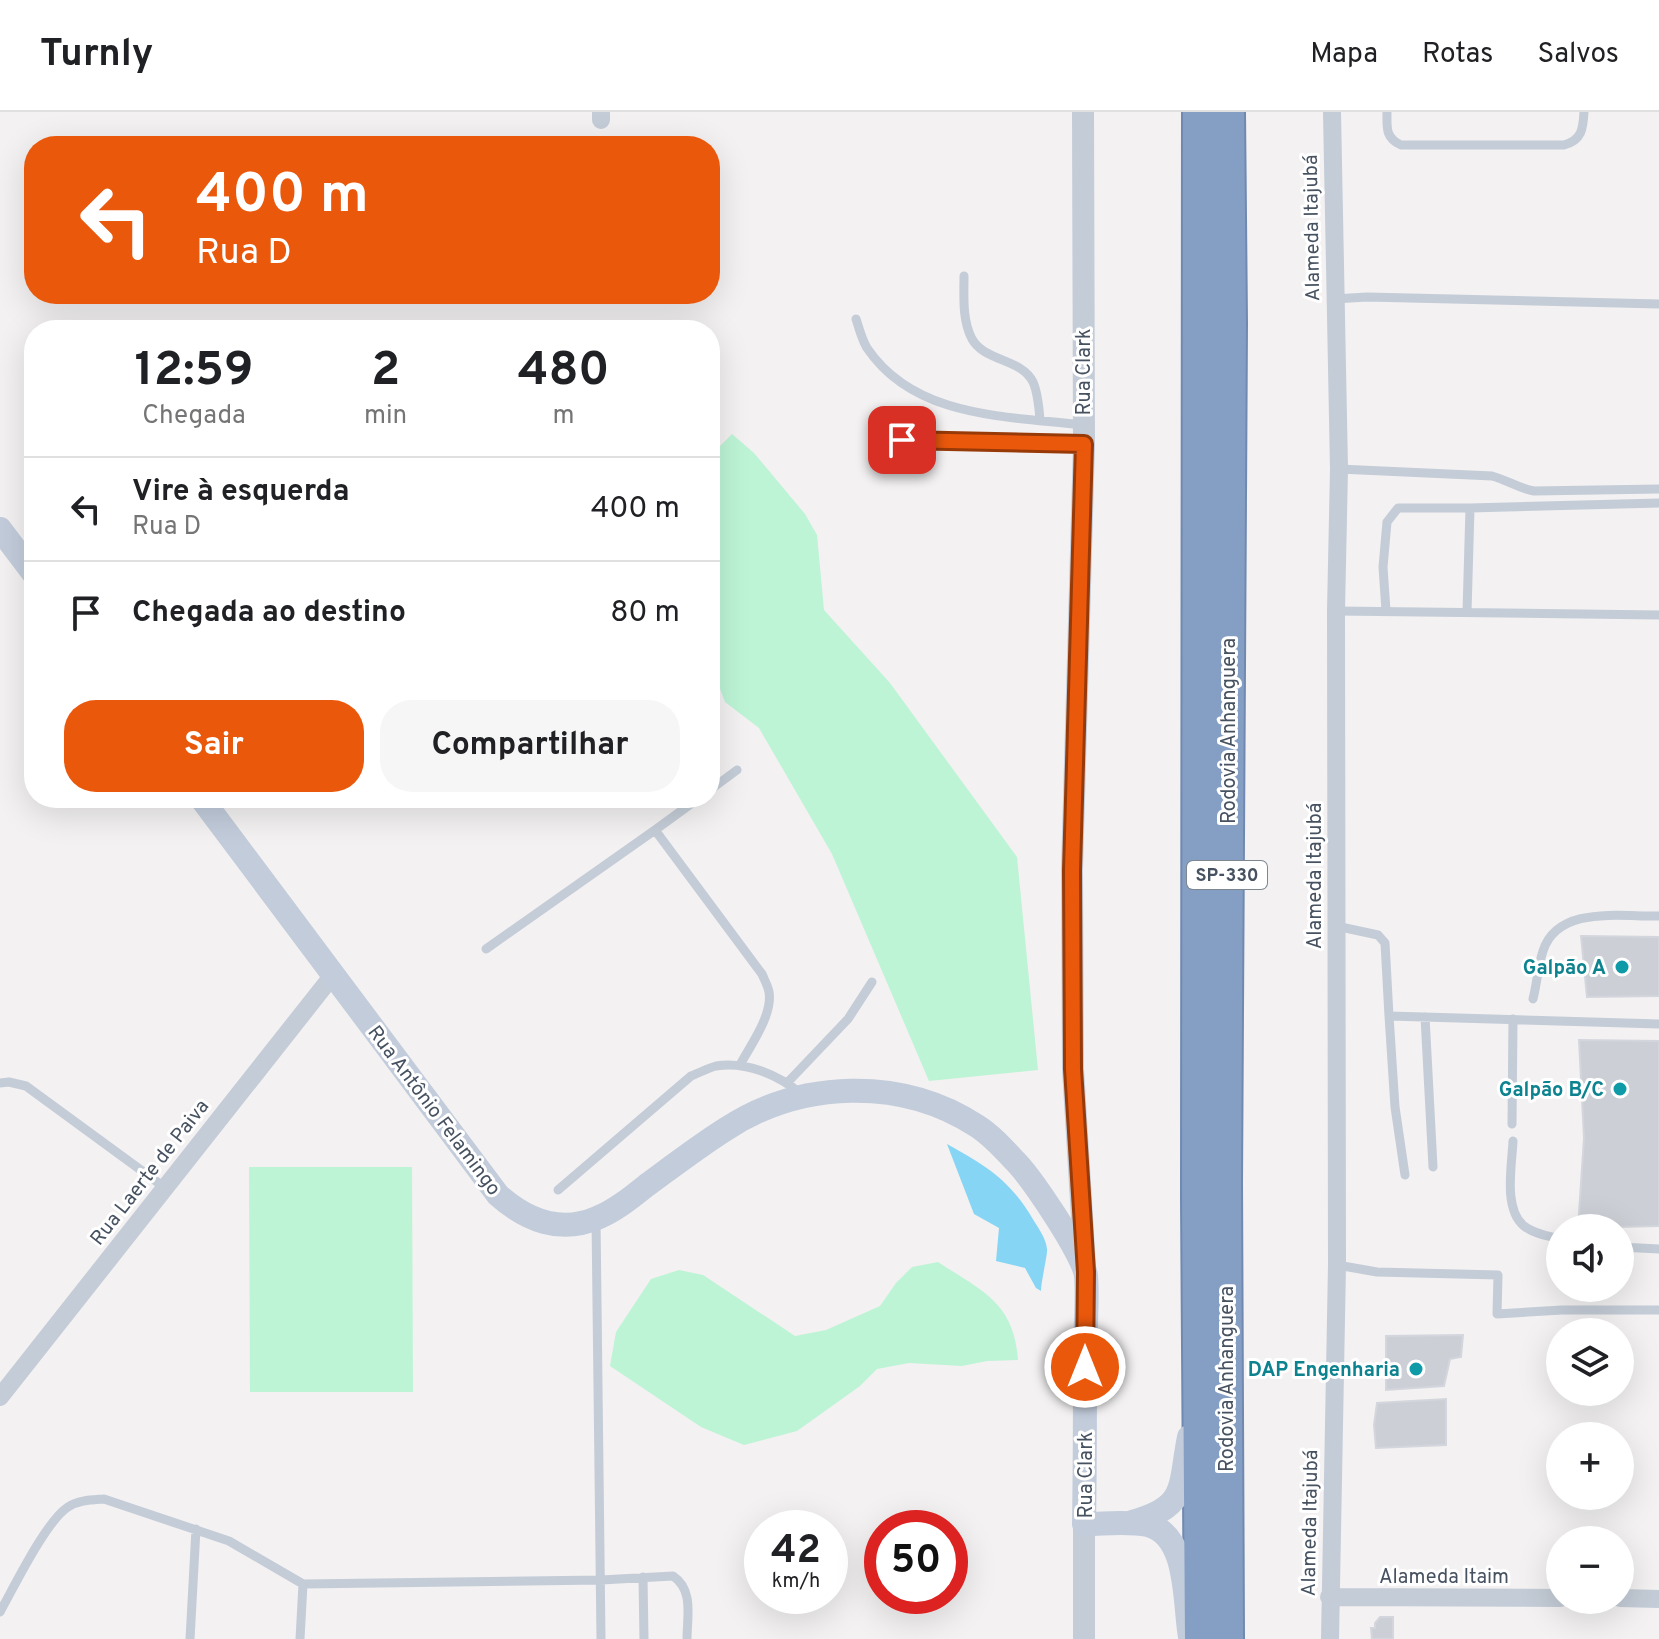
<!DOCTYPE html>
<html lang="pt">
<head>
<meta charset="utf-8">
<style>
  :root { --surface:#fff; --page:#f6f6f6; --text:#202124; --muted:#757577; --line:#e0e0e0; --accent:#ea580c }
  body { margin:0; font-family:Overpass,sans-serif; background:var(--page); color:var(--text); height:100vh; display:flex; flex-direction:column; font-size:30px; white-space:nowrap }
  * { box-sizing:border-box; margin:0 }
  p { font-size:26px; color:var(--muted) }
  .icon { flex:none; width:44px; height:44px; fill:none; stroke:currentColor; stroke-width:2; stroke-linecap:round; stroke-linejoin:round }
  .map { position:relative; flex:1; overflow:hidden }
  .details { position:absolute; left:24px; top:208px; width:696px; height:488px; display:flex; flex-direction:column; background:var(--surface); border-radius:32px; box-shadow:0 8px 32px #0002 }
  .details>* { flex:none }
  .guide { position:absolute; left:24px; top:24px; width:696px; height:168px; border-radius:32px; box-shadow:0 8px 32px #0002; background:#ea580c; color:#fff; overflow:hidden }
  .tools { position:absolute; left:1546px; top:1102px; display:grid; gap:16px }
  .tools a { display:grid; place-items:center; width:88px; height:88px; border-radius:50%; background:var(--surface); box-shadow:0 8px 32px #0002; font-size:40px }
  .speed { position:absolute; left:744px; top:1398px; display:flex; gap:16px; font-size:40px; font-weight:700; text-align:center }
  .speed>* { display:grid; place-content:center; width:104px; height:104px; border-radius:50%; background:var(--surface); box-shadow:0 8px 32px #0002; line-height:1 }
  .speed small { font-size:20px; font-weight:400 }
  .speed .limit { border:12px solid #d22; background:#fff; color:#111 }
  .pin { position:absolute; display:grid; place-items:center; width:68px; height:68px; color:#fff; margin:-34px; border-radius:16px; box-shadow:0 4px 12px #0006 }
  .me { position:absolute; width:88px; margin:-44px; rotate:0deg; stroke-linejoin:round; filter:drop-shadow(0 0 6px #0008) }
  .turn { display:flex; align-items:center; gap:28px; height:168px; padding:0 40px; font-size:36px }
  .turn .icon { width:104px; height:104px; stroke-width:2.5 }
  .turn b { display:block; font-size:56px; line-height:68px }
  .eta { display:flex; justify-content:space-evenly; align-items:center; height:136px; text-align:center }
  .eta b { font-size:48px; font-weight:700; line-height:56px }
  .primary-button { display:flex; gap:16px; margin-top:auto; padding:16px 40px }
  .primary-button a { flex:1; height:92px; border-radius:32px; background:var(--accent); color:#fff; font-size:32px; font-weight:700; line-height:92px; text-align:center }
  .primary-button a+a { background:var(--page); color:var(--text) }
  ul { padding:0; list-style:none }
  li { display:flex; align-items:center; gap:24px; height:104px; padding:0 40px; border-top:2px solid var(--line) }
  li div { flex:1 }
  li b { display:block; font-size:30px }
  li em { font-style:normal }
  header { display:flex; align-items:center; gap:48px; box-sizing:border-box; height:112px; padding:0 40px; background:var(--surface); border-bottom:2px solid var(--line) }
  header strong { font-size:38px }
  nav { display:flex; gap:44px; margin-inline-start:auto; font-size:28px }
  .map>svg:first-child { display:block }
</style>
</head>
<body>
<header>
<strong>Turnly</strong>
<nav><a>Mapa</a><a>Rotas</a><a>Salvos</a></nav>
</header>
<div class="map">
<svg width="1659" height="1527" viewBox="0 0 1659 1527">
  <rect width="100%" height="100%" fill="#f3f1f1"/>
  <!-- green -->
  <path fill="#bdf4d6" d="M732,322L754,341L805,402L817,423L824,498L890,571L1017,745L1038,958L929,969L832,742L759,616L725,590L711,553L710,542V339L720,334Z
    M249,1055H412L413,1280H250Z
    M938,1150C982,1179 1014,1190 1018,1248L987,1249L962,1254L909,1251L877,1257L860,1274L797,1319L744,1333L701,1315L610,1254L616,1220L651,1167L679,1158L703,1163L795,1224L826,1218L880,1194L896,1171L912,1155Z"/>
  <!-- water -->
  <path fill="#86d5f4" d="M947,1032C988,1055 1010,1068 1034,1109C1039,1117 1046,1127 1047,1137C1048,1141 1041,1170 1041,1179L1036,1176L1025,1156L996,1149L999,1116L974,1102Z"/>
  <!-- building -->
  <path fill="#cdcfd6" stroke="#d4d6dd" stroke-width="2" d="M1581,824L1659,825V884L1587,885Z
    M1579,928L1659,929V1114L1578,1116L1584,1026Z
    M1463,1223L1461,1245L1450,1247L1444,1274L1386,1278V1224Z
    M1446,1287V1333L1376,1336L1374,1313L1377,1291Z
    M1380,1505H1393V1527H1372L1371,1516H1375V1511Z"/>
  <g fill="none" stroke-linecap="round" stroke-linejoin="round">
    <!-- motorway casing -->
    <g stroke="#7089b0" stroke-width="36">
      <path id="motorway" d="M1199,0L1198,1086L1201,1527
        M1227,1527L1225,1070L1230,211L1228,0"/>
    </g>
    <!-- service -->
    <path stroke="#c4ccd7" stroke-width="9" d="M1387,0C1387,15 1385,26 1401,33H1564C1582,28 1583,17 1584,0
      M964,164C964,185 962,208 972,227C985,250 1021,246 1033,270C1038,281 1039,296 1040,308
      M1334,187L1367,185L1659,192
      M856,207C859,216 862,228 867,236C915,307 1008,304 1083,313
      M1339,357L1492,364C1507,368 1518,376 1534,379L1659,377
      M1336,499L1659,503
      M1386,499L1383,455L1387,410L1398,396H1470L1659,391
      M1467,500L1470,396
      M710,678L737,658
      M655,718L699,686
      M1336,814L1378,823L1385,831L1389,904L1659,912
      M486,837L655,718L762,862C764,867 768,874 769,880C773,903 750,934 740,953
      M1533,887C1537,871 1538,854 1543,839C1558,793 1621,805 1659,804
      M1389,904L1395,995L1405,1063
      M1425,905L1433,1055
      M788,970L848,907L872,870
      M0,971L9,970L26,974L164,1075
      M1512,1012L1513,907
      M1513,1029C1512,1053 1503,1097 1524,1114C1534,1122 1548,1124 1560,1127
      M558,1078L691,964C699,961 708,956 716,954C746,949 779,963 801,982
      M596,1107L601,1527
      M1620,1135L1659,1137
      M1337,1153L1377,1160L1498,1163L1497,1202L1562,1198H1659
      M643,1465L644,1527
      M0,1500C14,1475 46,1409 68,1395C79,1388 91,1388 104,1387L229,1429L303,1472L601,1468L673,1464C694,1478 687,1505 687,1527
      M190,1527L196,1417
      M300,1527L303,1472"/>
    <!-- minor -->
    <path stroke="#c4ccd7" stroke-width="18" d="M601,0V8
      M902,328L1084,332
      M0,1285L333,863
      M1329,1485L1560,1486
      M1620,1486L1659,1487
      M1330,1527L1337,1153L1336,499L1339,357L1332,0"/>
    <!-- tertiary -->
    <path stroke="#c4ccd7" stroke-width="22" d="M1083,0L1084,332L1072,758L1073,957L1085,1155
      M1084,1527V1412"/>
    <!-- secondary -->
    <path stroke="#c2ccdb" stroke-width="24" d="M0,417L34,462
      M201,686L498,1083C526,1108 560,1122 597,1106C615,1099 632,1085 647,1073C673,1054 699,1034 726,1017C801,968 902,965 977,1014C991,1023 1002,1035 1013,1047C1030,1063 1084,1143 1086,1164C1088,1189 1085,1217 1085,1242C1085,1299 1085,1355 1084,1412C1105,1412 1128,1409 1148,1413C1189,1423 1184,1491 1190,1525
      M1132,1410C1188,1395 1179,1375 1189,1325"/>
    <!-- motorway -->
    <use href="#motorway" stroke="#859fc4" stroke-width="32"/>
  </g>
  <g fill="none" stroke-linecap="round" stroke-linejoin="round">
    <!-- route casing -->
    <g stroke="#983908" stroke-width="20">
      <path id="route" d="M902,328L1084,332L1072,758L1073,957L1086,1160L1085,1255"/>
    </g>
    <!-- route -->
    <use href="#route" stroke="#ea580c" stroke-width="14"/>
  </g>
  <!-- markers -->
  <g fill="#0f9aa8" stroke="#fff" stroke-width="3">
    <circle cx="1622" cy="855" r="8"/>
    <circle cx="1620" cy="977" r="8"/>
    <circle cx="1416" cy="1257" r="8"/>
  </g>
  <g text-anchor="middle" stroke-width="6" stroke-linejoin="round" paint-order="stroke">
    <!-- shield labels -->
    <rect fill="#fff" stroke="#7e8690" stroke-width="2" x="1187" y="749" width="80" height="28" rx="6"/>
    <g font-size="18" font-weight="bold" fill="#475261">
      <text x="1227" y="769">SP-330</text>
    </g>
    <!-- street labels -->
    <g font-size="20" fill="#475261" stroke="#fff">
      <text transform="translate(1311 116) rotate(-91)" y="7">Alameda Itajubá</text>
      <text transform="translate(1083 260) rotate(-90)" y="7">Rua Clark</text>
      <text transform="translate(1228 619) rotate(-90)" y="7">Rodovia Anhanguera</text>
      <text transform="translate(1314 764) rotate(-90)" y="7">Alameda Itajubá</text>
      <text transform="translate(435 998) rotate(53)" y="7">Rua Antônio Felamingo</text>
      <text transform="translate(149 1060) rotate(-52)" y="7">Rua Laerte de Paiva</text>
      <text transform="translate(1226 1267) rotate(-90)" y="7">Rodovia Anhanguera</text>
      <text transform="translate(1085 1363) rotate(-90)" y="7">Rua Clark</text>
      <text transform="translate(1309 1411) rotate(-89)" y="7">Alameda Itajubá</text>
      <text x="1444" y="1471">Alameda Itaim</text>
    </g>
    <!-- culture labels -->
    <g font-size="20" font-weight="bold" fill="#0d838f" stroke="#fff" text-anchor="end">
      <text x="1606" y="862">Galpão A</text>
      <text x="1604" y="984">Galpão B/C</text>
      <text x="1400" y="1264">DAP Engenharia</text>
    </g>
  </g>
</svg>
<div class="tools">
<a><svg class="icon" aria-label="sound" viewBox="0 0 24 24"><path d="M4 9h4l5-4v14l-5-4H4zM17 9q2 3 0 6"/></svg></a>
<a><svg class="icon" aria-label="layers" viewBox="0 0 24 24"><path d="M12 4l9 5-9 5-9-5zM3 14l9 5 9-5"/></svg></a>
<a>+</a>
<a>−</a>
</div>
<div class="speed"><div>42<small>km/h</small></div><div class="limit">50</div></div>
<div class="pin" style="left:902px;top:328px;background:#d93025"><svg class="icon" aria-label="arrive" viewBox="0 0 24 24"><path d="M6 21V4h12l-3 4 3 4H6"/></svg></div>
<svg class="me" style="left:1085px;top:1255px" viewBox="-20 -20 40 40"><circle r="17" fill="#ea580c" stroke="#fff" stroke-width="3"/><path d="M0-11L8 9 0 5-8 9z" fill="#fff"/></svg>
<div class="guide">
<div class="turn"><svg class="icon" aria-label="left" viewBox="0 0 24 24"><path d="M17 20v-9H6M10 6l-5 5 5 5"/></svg><div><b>400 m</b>Rua D</div></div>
</div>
<section class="details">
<div class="eta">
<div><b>12:59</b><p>Chegada</p></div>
<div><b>2</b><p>min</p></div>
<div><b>480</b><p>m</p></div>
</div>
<ul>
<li><svg class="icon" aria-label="left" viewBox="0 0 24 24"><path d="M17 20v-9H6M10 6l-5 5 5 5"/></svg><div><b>Vire à esquerda</b><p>Rua D</p></div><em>400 m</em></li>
<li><svg class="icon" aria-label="arrive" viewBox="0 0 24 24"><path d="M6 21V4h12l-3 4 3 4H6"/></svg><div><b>Chegada ao destino</b></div><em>80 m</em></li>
</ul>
<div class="primary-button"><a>Sair</a><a>Compartilhar</a></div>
</section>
</div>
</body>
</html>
